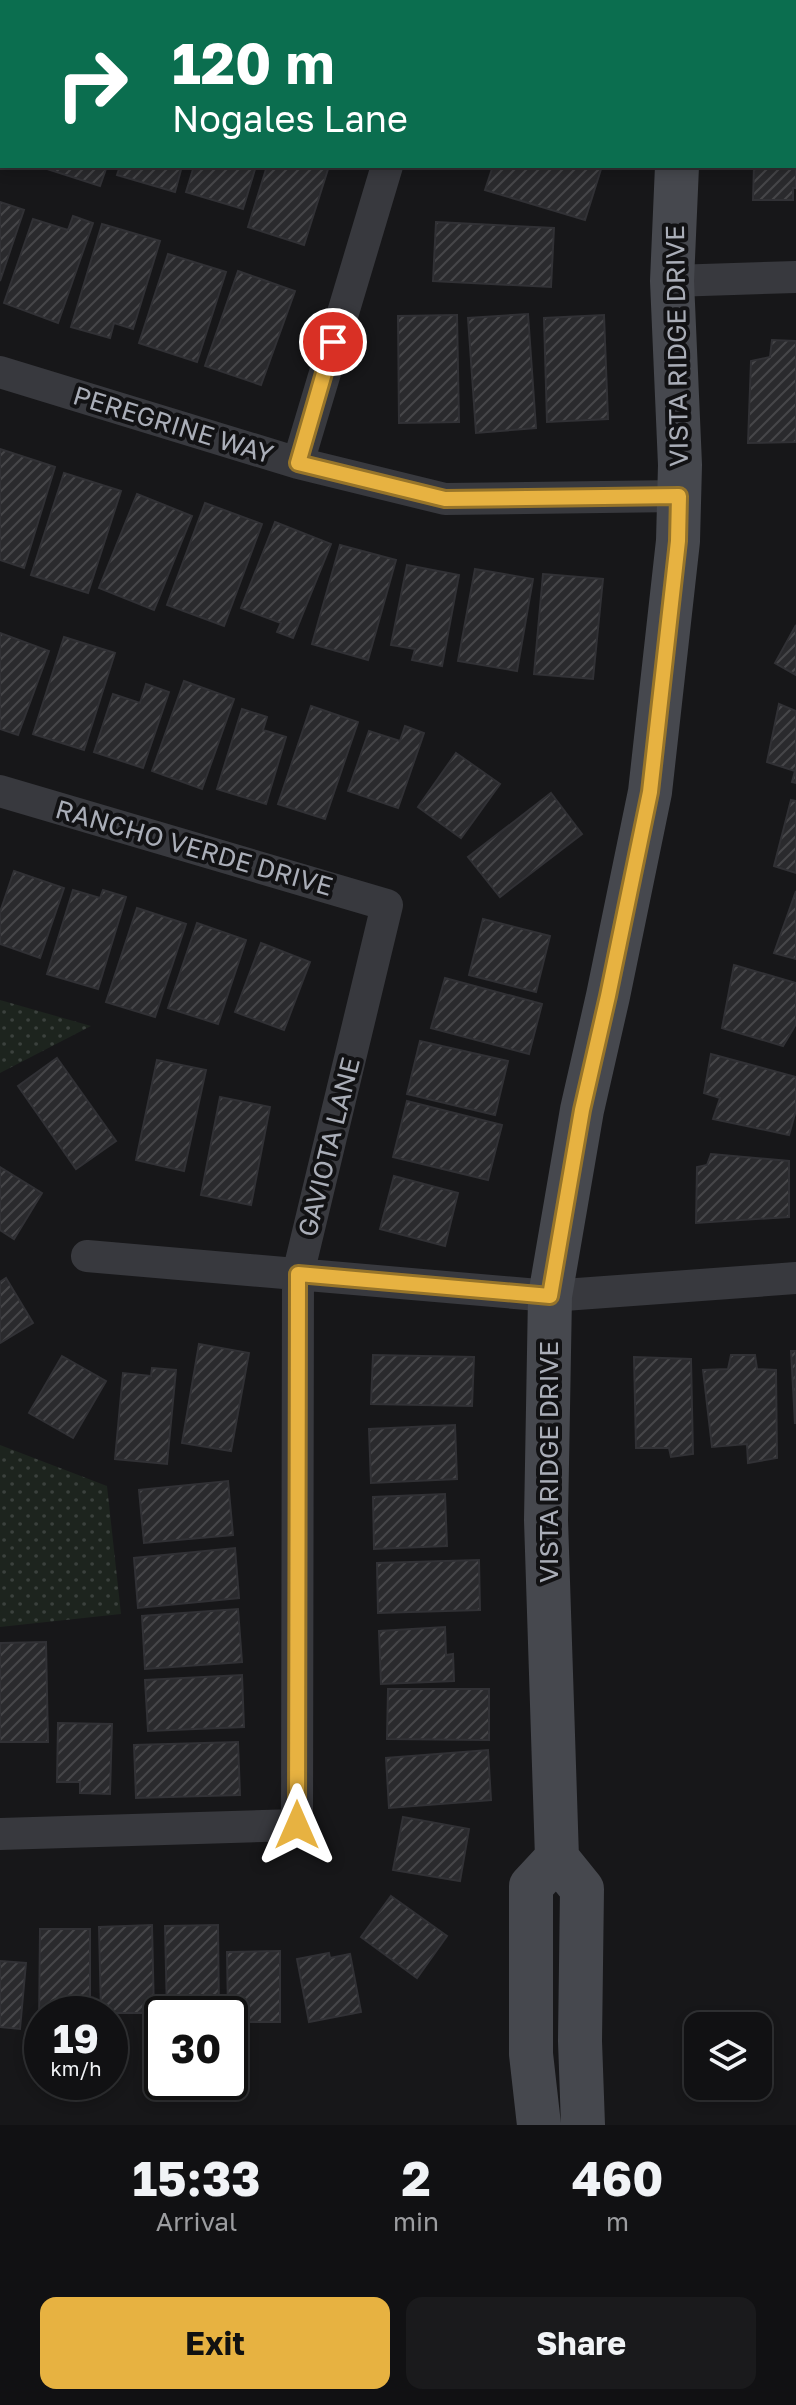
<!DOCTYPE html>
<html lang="en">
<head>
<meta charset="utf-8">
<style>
  :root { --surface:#111113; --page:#1a1a1c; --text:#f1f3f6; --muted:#9c9da0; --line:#303133; --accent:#e7b241 }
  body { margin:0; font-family:"Golos Text",sans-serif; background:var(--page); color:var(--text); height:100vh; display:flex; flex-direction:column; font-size:30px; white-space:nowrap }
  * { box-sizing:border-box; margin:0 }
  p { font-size:26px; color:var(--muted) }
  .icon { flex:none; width:44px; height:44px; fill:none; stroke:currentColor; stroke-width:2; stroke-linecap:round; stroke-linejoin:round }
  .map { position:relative; height:2125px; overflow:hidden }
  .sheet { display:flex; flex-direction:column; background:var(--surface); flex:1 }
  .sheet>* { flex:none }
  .banner { position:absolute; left:0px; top:0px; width:796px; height:168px; box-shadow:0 4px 12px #0003,0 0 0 2px var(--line); background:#0b6e4f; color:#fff; overflow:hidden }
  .controls { position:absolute; left:684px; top:2012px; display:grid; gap:16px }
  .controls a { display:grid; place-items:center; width:88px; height:88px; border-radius:16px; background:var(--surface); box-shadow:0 4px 12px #0003,0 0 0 2px var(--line); font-size:40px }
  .speed { position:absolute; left:24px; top:1996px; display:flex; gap:16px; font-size:40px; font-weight:700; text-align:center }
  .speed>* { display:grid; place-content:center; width:104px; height:104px; border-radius:50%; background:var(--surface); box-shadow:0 4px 12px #0003,0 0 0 2px var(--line); line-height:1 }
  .speed small { font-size:20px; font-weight:400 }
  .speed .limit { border:4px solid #111; border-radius:12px; background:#fff; color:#111 }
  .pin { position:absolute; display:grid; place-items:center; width:68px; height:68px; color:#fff; margin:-34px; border:4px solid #fff; border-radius:50%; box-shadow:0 2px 8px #0007 }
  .me { position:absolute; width:88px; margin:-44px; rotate:0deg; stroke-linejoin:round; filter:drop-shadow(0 0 6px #0008) }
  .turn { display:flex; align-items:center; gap:28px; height:168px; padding:0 40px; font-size:36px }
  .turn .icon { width:104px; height:104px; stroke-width:2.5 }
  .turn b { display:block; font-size:56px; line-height:68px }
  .eta { display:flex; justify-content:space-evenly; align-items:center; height:136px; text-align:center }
  .eta b { font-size:48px; font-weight:700; line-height:56px }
  .primary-button { display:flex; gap:16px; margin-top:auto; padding:16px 40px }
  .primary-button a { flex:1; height:92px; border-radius:16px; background:var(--accent); color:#111; font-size:32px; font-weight:700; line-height:92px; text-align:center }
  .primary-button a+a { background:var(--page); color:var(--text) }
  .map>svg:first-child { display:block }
</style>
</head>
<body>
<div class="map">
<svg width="796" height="2125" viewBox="0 0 796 2125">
  <defs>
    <pattern id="park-dots" width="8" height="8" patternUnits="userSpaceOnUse" patternTransform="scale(2)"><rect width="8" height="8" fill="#1d241e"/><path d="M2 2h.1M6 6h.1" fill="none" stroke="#3b413d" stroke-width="1.8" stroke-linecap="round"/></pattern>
    <pattern id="building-hatch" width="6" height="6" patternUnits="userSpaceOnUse" patternTransform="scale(2)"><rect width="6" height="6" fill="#2a2a2d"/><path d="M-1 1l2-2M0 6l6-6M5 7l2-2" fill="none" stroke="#464649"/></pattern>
  </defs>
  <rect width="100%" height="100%" fill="#171719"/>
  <!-- park -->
  <path fill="url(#park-dots)" d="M0,1000L91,1026L0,1073Z
    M0,1445L107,1486L121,1614L0,1627Z"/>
  <!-- building -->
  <path fill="url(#building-hatch)" stroke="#313135" stroke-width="2" d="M2,70V143L0,142V75Z
    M794,112H796V188H793V200H753L754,166H794Z
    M44,166H107L100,186L44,168Z
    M120,166H182L175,192L117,175Z
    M194,166H256L243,209L186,192Z
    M267,166H329L304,245L248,227Z
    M493,166H602L585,220L485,190Z
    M0,202L24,210L0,281Z
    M73,216L93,223L58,323L4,303L33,219L68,230Z
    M436,222L554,228L551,287L433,281Z
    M102,224L160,241L133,329L114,323L110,338L71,327Z
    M168,254L226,272L197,362L139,343Z
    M238,271L295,291L261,385L205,366Z
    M528,314L536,428L476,433L468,318Z
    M457,315L459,422L399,423L398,316Z
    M604,315L608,419L547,422L544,318Z
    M772,340L796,341V442L748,443L751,361L770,357Z
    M0,449L55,467L24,568L0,560Z
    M64,473L121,491L88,593L31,575Z
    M137,494L192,516L154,610L99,588Z
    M205,503L262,524L224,626L167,605Z
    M275,522L331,544L293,638L277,632L281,623L241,608Z
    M340,545L396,560L368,660L312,644Z
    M407,565L459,575L442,666L412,660L415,649L391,645Z
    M475,569L533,579L517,671L458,661Z
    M543,574L603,579L593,679L534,674Z
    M796,625V675L775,663Z
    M0,633L49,651L18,735L0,729Z
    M64,637L115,653L84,750L33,734Z
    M184,681L234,699L202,789L152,771Z
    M146,684L169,692L143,768L94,752L113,694L140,703Z
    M779,704L796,711V783L792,782L795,771L767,762Z
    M311,706L358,722L325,819L278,804Z
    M242,709L267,717L263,730L286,737L266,804L217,789Z
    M405,726L424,733L398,808L348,791L369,731L400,741Z
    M456,753L500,784L461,838L418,807Z
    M551,793L582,834L500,897L468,857Z
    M791,800L796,801V873L774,866Z
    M14,871L64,888L40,958L0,944V912Z
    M73,890L100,898L103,890L126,897L98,989L47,974Z
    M796,891V959L774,953Z
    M137,908L186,924L155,1017L106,1002Z
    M483,919L550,936L536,992L469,975Z
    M197,923L246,940L218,1024L168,1008Z
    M261,943L310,962L284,1030L235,1012Z
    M734,965L796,983V1024L783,1046L722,1028Z
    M445,978L542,1004L529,1054L431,1028Z
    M420,1041L508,1061L495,1115L407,1094Z
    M711,1054L796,1077V1110L789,1135L713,1119L720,1098L704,1093Z
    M57,1058L116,1141L76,1169L18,1086Z
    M157,1060L206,1070L184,1171L136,1160Z
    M220,1097L270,1107L251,1205L201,1195Z
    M407,1101L502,1125L488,1180L393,1157Z
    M711,1154L789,1161V1217L696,1223L697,1167L707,1165Z
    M0,1167L42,1193L14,1239L0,1230Z
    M394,1176L458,1193L445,1246L380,1229Z
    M6,1278L33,1323L0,1343V1282Z
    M199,1344L249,1353L231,1451L182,1443Z
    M791,1351H796L795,1424Z
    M373,1355L474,1357L472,1406L371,1404Z
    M731,1355H755L757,1369L776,1370L777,1458L748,1463L747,1444L712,1447L703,1370L728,1369Z
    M62,1356L106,1381L73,1438L29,1413Z
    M634,1357L691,1359L693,1454L671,1457L669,1448H636Z
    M152,1368L176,1370L167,1464L115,1459L123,1373L151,1376Z
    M455,1425L457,1479L371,1483L369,1429Z
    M228,1481L233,1535L144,1543L139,1490Z
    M445,1494L447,1546L374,1549L373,1497Z
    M235,1548L239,1598L138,1608L134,1558Z
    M479,1560L480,1610L378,1613L377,1563Z
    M238,1609L242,1662L145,1669L142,1616Z
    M445,1627L446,1655L453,1654L454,1681L381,1684L379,1631Z
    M46,1642L48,1742H0V1643Z
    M242,1675L244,1727L148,1731L145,1680Z
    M388,1689H489V1740L387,1739Z
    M58,1723L112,1724L110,1794L80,1793V1782H57Z
    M238,1742L240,1795L136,1798L134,1745Z
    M488,1750L491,1800L389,1808L386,1758Z
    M403,1817L469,1829L460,1881L393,1870Z
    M391,1896L447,1936L417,1978L361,1937Z
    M152,1925L154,2013H101L99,1927Z
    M218,1925L219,2014H167L165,1926Z
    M40,1929H90V2014H42V2028H39Z
    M280,1951V2022H230V2014H228L227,1952Z
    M329,1953L330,1958L350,1954L361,2012L309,2022L297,1959Z
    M0,1961L26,1963L20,2029L0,2027Z"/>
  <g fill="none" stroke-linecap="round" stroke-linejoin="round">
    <!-- street -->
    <path stroke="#38393e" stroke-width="32" d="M129,0L136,2
      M672,281L796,277
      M0,372L298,463L445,499L679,496
      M298,463L387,166
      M0,791L387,905L298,1274L297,1825L0,1834
      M87,1256L550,1296L796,1278"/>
    <!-- secondary -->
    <path stroke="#46484e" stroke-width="44" d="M695,2V0
      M539,2125L531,2054V1886L557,1858
      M583,2125L580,2041L582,1889L557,1858L546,1520L550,1296L582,1110L608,996L650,792L678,541L680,465L672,281L677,166"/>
  </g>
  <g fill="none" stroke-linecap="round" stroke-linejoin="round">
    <!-- route casing -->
    <g stroke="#96742a" stroke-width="20">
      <path id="route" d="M297,1825L298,1274L550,1296L582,1110L608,996L650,792L678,541L679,496L445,499L298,463L333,342"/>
    </g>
    <!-- route -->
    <use href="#route" stroke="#e7b241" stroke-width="14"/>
  </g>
  <g text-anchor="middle" stroke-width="8" stroke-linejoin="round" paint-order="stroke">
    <!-- street labels -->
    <g font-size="26" fill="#aaaeb8" stroke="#121214">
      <text transform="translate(677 346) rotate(-91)" y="9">VISTA RIDGE DRIVE</text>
      <text transform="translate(173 425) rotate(17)" y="9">PEREGRINE WAY</text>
      <text transform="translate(194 848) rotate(16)" y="9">RANCHO VERDE DRIVE</text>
      <text transform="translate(329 1147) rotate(-76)" y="9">GAVIOTA LANE</text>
      <text transform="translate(549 1462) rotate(-90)" y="9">VISTA RIDGE DRIVE</text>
    </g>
  </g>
</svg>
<div class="controls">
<a><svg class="icon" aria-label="layers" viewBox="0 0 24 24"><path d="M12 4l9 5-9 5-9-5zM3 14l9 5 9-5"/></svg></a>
</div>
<div class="speed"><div>19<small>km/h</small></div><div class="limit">30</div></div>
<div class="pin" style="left:333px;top:342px;background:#d93025"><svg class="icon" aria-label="arrive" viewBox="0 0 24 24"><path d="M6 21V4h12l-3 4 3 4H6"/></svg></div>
<svg class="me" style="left:297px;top:1825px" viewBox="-20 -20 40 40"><path d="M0-17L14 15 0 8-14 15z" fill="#e7b241" stroke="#fff" stroke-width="4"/></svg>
<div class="banner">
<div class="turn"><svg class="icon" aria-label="right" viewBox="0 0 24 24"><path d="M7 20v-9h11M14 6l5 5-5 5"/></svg><div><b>120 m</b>Nogales Lane</div></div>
</div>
</div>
<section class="sheet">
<div class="eta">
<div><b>15:33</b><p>Arrival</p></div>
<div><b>2</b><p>min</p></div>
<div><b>460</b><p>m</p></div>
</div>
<div class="primary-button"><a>Exit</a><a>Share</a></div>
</section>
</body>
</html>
